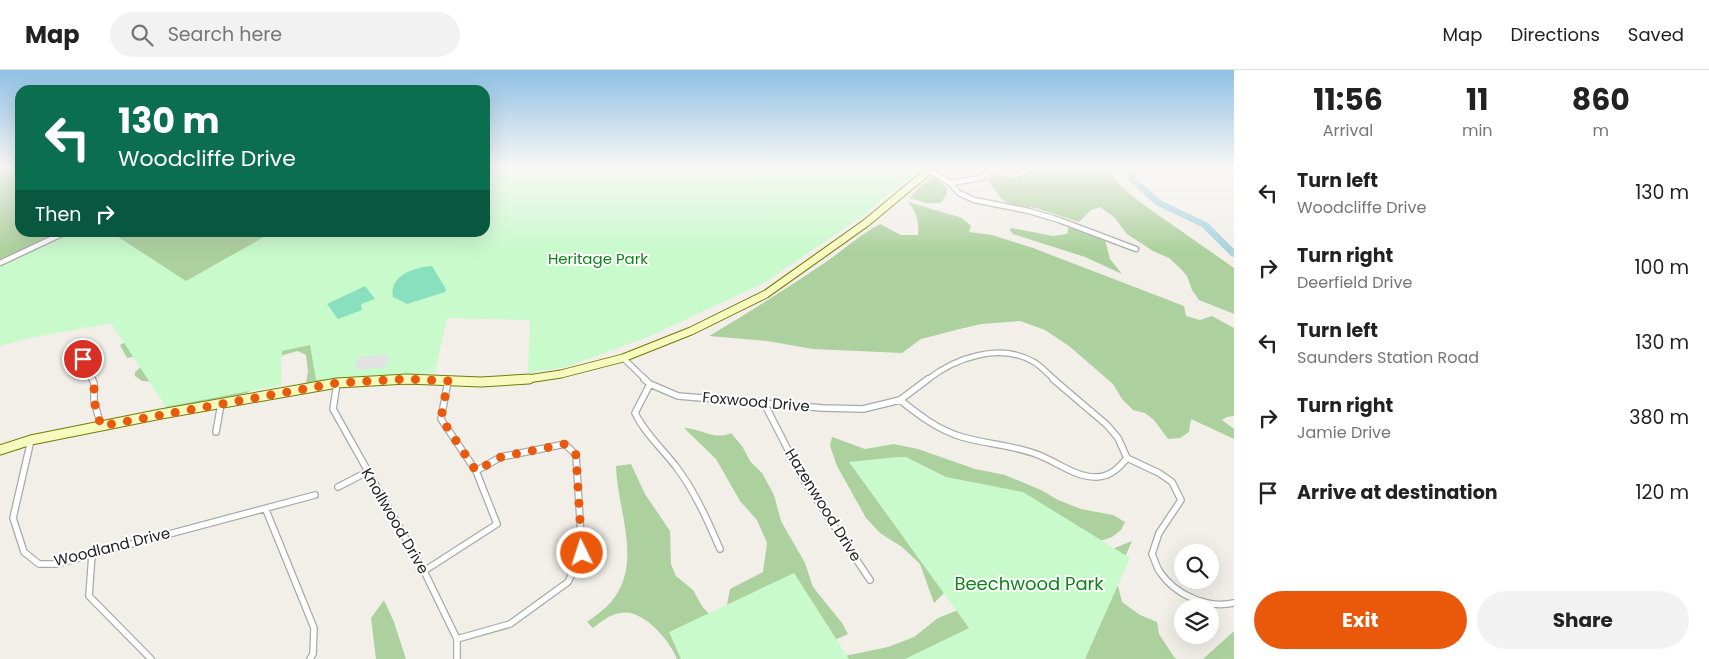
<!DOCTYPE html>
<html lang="en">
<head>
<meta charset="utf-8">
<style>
  :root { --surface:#fff; --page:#f2f2f2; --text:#222; --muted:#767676; --line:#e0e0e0; --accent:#ea580c }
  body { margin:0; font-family:Poppins,sans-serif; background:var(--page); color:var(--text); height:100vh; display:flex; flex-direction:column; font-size:19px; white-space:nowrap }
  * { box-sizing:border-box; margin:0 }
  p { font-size:16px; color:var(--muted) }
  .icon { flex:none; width:28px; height:28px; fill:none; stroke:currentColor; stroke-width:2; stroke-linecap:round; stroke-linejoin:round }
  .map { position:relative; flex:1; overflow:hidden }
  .panel { display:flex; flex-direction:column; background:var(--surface); width:475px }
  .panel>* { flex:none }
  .hud { position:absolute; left:15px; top:15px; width:475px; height:152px; border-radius:15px; box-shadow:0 5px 20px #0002; background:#0b6e4f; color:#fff; overflow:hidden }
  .buttons { position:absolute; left:1174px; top:474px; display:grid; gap:10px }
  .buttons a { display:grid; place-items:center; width:45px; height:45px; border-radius:50%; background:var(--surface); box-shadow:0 5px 20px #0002; font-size:25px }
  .pin { position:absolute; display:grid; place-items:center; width:42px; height:42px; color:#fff; margin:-21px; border:2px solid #fff; border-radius:50%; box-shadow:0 1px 5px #0007 }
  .me { position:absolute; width:55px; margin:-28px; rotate:356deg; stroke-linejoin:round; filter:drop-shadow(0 0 4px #0008) }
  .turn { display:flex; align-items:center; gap:18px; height:105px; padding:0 20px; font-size:22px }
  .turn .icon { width:65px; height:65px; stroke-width:2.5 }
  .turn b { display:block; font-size:35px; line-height:42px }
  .then { display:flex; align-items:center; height:48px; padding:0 20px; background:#0003; gap:10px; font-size:19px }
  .eta { display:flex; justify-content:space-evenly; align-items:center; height:85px; text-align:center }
  .eta b { font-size:30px; font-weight:700; line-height:35px }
  .action { display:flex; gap:10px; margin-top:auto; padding:10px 20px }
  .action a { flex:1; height:58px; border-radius:30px; background:var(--accent); color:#fff; font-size:20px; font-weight:700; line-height:58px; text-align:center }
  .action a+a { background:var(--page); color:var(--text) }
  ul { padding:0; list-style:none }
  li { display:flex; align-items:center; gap:15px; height:75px; padding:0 20px }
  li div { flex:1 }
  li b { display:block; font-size:19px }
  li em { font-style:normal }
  header { display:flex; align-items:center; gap:30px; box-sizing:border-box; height:70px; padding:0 25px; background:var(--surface); border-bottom:1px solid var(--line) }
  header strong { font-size:24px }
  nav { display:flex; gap:28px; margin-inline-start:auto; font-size:18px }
  .search { width:350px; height:45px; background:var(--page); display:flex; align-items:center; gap:12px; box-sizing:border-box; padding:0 18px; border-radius:28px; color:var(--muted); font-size:19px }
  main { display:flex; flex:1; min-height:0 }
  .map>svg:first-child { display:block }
</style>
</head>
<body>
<header>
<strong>Map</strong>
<div class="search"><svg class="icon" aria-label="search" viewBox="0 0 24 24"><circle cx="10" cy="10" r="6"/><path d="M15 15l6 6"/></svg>Search here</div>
<nav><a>Map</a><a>Directions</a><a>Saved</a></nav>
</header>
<main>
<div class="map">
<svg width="1234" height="589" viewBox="0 0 1234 589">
  <rect width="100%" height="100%" fill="#f2efe9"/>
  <!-- forest -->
  <path fill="#add19e" d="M0,98H20V162L59,163L0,190Z
    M1036,98H1108L1119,114L1137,130L1234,198V244L1199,230L1192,220L1187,206L1180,198L1169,188L1153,181L1127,164L1114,147L1100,137L1091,140L1079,152L1036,138L1012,135L1001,129L988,110L995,104L1017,108Z
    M932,108L937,109L947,118V124L941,133H927L910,128L920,116Z
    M908,132L962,148L971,156L969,162L992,165L1033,178L1184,236L1186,246L1200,250L1212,246L1234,258V346L1227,347L1222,350L1234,359V369L1191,349L1189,362L1180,368L1168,369L1154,350L1145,343L1133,340L1122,329L1113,314L1069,276L1045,260L1020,251L981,254L964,258L921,269L902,283L813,279L767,271L709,266C748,243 786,219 823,194C843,181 859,165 880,154L901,165H918C919,151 917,143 908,132Z
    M1069,156L1105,170L1110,189L1122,204L1085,187L1013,164L1009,159L1012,158L1053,166L1067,164Z
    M79,162H115L126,165L141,162L335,163L306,271L323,280L332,310L306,313L308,301L306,285L298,281L283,285L269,299L260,314L247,323L166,339L158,312L142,311L135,306V302L160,281L127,288L120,275L132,268Z
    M684,358C700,358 715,371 731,363L742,376L750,391L762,403L774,425L781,451L805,493L813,517L842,553L848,564L793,589H677C670,571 643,538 620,543C609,545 602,551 593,558L587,552C595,546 604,540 611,532C644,493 617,440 616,396L631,394L645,424L670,461L671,494L676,506L693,520L702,536L715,551L725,545L730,519L763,502L767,473L757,450L740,431L716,389Z
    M832,367L865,379L894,374L918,379L975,399L1005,405L1041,420L1058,430L1081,439L1113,445L1125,452L1121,460L1112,467L944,523L934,533L920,494L902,477L880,463L866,448L837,396L830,376Z
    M1132,471L1116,508L1122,532L1140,545L1157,552L1159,564L1174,587L1177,589H830L888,577L914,567L938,548Z
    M384,530L394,552L406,589H376L371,548Z
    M1234,561V589H1203Z"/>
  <!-- park -->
  <path fill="#c8facc" d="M485,98H920L861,147L764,213L650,266L566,297L528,303L530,250L447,248L435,303L316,310L310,275L282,281L281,315L166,337L111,253L30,268L0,276V193L75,163H112L186,211L271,163L485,162Z
    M898,387H906L946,407L1023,422L1130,488L1085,589H905L969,558L849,392Z
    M794,503L849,589H681L669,562Z"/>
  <!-- pitch -->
  <path fill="#88e0be" d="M432,196L446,219L445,222L407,234L393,227C389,205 415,197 432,196Z
    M365,216L375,229L361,234L362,240L338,249L327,234Z"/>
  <!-- parking -->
  <path fill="#e2e2e2" d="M388,284L386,297L355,300L357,287Z"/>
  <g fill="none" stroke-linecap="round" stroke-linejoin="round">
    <!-- river -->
    <path fill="#aad3df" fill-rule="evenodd" d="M1129,98H1137L1136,108L1162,131L1208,153L1234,179V187L1231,186L1202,157L1156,135L1129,111Z"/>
    <!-- street-far1 casing -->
    <g stroke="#a9a9a9" stroke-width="7">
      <path id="street-far1" d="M929,100L950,113L959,123L974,130L1029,141L1059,150L1136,179
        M950,113L981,108L993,98
        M0,193L66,162
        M623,288L646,310
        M83,289L93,310
        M927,310C955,288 1000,272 1034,292C1041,296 1048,304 1055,310"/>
    </g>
    <!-- street casing -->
    <g stroke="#a9a9a9" stroke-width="8">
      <path id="street" d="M92,309L94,313V331L101,356
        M644,309L650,314L678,326L823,338L863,339L900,330L928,309
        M1053,309L1107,355L1118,368L1127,388
        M337,313L333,339L424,501L457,569V589
        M650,314L635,343C645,364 663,379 677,398C695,422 708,451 720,479
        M900,330C919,345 938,360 962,367C986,374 1012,375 1036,384C1056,391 1074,407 1096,407C1110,407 1119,398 1127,388
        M764,333L803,409L870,510
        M216,362L221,334
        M31,370L13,448L24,482L39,494H57L315,425
        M1127,388L1159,403L1172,412L1181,430L1159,463L1152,484C1155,490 1156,497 1160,502C1175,525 1208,539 1234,533
        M338,417L367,402
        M266,440L314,558L313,584L310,589
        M92,484L89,526L151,589
        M424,501L497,454L476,401L441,349L448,311
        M457,569L510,554L568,512L582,483L576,385L565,374L501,387L476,401"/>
    </g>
    <!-- secondary-far1 casing -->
    <g stroke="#707d05" stroke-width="9">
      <path id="secondary-far1" d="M394,310H426
        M521,310L561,304L623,288L691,261L766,224L866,153L932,98"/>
    </g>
    <!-- secondary casing -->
    <g stroke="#707d05" stroke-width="11">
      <path id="secondary" d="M0,380L31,370L161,344L337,313L407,309L481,312L529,309"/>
    </g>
    <!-- street-far1 -->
    <use href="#street-far1" stroke="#fff" stroke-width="4.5"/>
    <!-- street -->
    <use href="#street" stroke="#fff" stroke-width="5.5"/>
    <!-- secondary-far1 -->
    <use href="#secondary-far1" stroke="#f7fabf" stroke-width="7"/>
    <!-- secondary -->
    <use href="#secondary" stroke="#f7fabf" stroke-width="9"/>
  </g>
  <!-- sky -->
  <linearGradient id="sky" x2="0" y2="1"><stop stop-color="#8fc0e4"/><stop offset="0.54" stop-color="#f9f8f5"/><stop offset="1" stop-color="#f9f8f5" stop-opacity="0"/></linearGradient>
  <rect width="1234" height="180" fill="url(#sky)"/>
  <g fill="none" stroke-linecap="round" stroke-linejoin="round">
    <!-- route -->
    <path stroke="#ea580c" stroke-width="9" stroke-dasharray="0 16.2" d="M83,289L94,313V331L101,356L337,313L407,309L448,311L441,348L476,401L501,387L565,374L576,385L582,483"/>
  </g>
  <g text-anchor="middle" stroke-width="4" stroke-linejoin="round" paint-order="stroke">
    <!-- park labels -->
    <g font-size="15" fill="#0c8416" stroke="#fff">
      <text x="598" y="194">Heritage Park</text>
    </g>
    <!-- street labels -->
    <g font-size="15" fill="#222" stroke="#fff">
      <text transform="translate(756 332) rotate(5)" y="5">Foxwood Drive</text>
      <text transform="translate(823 435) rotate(58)" y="5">Hazenwood Drive</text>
      <text transform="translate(395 451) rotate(60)" y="5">Knollwood Drive</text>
      <text transform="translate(112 477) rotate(-14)" y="5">Woodland Drive</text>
    </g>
    <!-- near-park labels -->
    <g font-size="18" fill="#0c8416" stroke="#fff">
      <text x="1029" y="520">Beechwood Park</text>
    </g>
  </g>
</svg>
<div class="buttons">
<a><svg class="icon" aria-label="search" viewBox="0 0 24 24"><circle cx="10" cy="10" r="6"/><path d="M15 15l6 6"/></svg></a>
<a><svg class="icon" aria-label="layers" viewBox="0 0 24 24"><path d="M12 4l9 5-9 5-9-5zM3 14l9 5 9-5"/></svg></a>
</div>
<div class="pin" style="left:83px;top:289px;background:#d93025"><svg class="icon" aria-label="arrive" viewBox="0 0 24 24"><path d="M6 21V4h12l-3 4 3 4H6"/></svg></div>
<svg class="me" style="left:582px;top:483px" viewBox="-20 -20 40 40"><circle r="17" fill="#ea580c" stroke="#fff" stroke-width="3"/><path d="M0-11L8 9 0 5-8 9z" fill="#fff"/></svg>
<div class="hud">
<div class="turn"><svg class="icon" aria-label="left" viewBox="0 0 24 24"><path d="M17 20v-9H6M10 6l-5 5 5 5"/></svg><div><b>130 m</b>Woodcliffe Drive</div></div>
<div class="then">Then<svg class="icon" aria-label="right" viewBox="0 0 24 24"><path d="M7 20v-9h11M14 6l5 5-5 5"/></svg></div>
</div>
</div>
<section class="panel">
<div class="eta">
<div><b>11:56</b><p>Arrival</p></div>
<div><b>11</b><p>min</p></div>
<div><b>860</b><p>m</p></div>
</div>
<ul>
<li><svg class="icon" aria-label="left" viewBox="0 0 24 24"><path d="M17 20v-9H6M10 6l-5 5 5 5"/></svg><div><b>Turn left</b><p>Woodcliffe Drive</p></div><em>130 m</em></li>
<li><svg class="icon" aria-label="right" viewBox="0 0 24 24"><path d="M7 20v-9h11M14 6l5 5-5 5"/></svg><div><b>Turn right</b><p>Deerfield Drive</p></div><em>100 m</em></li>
<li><svg class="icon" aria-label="left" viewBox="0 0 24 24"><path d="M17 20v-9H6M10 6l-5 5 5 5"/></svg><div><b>Turn left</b><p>Saunders Station Road</p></div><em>130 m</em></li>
<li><svg class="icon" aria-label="right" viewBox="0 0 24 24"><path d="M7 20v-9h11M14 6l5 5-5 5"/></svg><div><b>Turn right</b><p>Jamie Drive</p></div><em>380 m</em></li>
<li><svg class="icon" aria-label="arrive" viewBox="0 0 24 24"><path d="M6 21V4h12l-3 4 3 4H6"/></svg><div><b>Arrive at destination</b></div><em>120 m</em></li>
</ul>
<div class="action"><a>Exit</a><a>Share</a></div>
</section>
</main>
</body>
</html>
